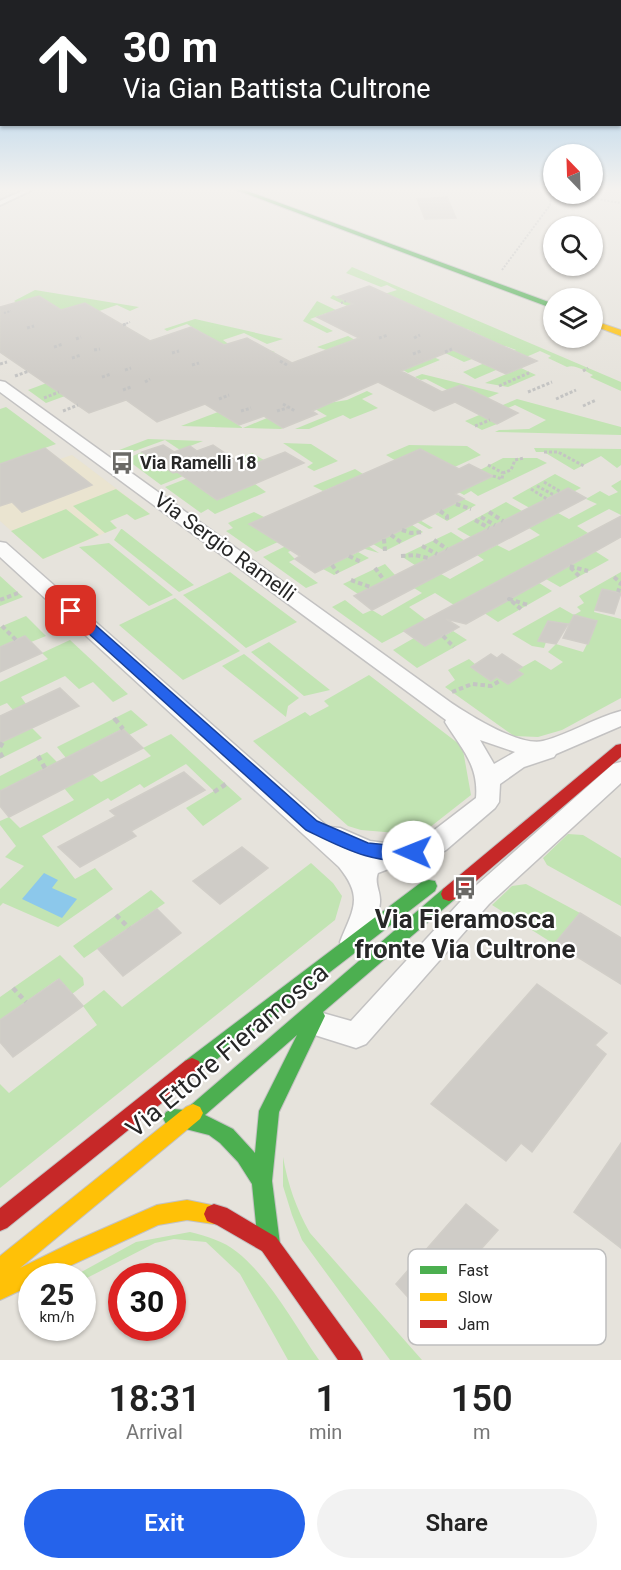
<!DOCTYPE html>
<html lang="en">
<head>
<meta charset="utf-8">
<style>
  :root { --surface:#fff; --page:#f2f2f2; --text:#222; --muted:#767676; --accent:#2563eb }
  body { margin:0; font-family:Roboto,sans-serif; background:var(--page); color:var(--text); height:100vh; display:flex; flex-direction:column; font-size:22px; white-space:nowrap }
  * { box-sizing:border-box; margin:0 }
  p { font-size:20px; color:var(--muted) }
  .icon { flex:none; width:33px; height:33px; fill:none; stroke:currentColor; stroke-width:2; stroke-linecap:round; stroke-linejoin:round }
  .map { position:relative; height:1360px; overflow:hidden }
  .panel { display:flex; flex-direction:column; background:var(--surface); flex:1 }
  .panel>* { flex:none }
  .top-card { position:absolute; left:0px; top:0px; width:621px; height:126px; box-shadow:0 2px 4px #0004; background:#202124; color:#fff; overflow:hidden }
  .needle { width:39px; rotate:337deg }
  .controls { position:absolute; left:543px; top:144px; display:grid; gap:12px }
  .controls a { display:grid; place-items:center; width:60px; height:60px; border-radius:50%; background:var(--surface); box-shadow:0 2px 4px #0004; font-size:30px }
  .speed { position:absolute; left:18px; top:1263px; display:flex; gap:12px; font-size:30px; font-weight:700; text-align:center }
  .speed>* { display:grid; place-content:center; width:78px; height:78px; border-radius:50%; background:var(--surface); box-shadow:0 2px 4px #0004; line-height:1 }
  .speed small { font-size:15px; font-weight:400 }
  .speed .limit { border:9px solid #d22; background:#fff; color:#111 }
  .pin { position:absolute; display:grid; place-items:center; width:51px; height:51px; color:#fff; margin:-26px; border-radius:12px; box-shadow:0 3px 9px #0006 }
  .me { position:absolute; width:66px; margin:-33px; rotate:271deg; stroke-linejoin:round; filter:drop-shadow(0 0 4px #0008) }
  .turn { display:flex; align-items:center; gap:21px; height:126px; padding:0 24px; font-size:27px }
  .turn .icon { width:78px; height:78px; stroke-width:2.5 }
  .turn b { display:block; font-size:42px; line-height:51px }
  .eta { display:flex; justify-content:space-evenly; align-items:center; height:102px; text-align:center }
  .eta b { font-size:36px; font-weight:600; line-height:42px }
  .cta { display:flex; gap:12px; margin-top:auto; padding:12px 24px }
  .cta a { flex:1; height:69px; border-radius:36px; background:var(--accent); color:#fff; font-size:24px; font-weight:600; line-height:69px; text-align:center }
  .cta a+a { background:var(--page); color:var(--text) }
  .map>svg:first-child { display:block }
</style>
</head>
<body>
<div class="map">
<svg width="621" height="1360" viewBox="0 0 621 1360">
  <rect width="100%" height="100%" fill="#e6e3dc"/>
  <!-- education -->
  <path fill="#eae4d0" d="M45,448L60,459L72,455L150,514L135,520L127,514L110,521L117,528L43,559L0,521V464Z"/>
  <!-- green -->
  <path fill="#c2e4b3" d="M352,267L621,382V391L590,377L593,375C585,371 575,364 567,367L548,358L551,356L540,351L475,379L463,372L516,350L505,346L495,350L492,341L467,329L458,333L483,355L464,362L395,329L458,326L442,319L433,322V314L422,310L413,313L414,306L400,300L369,311L384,323L330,298L333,295L353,304L397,290L387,285L381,287L346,273Z
    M35,290L139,307L130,311L117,305L99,311L47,315L58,308L39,296L33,313L14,301Z
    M317,301L359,321H343L327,313L310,319L333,331L327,333L303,321Z
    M195,319L283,339L267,344L244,333L223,340C237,351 252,356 269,350L275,352L255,359L234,352L187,324L167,331L164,329Z
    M348,336L369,348L414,366L426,360L409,345L440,360L408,373L403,370L395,373L317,347Z
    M521,368L536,375L508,387L485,383Z
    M422,374L499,393L481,401L455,394L426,379L421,380L415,377Z
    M68,375L65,396L46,403L28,390Z
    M367,391L373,394L362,399L378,408L350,419L343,415L309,429H295L327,416L310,406L347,400Z
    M517,399L621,427V435L495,432L499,430L529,429L546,420L515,405L508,408L497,424L482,430L465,421Z
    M6,407L56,444L0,464V409Z
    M218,412L243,428L267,418L283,428L281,429L181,426Z
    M148,439L203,441L180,450L165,440L121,456L114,452Z
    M283,443L311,444L338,461L314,471L307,467L313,463Z
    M409,445L467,446L481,455L448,470H480L503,458H537L547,463L478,496L471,491L464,495L442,483L395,505L433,528L429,529L389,506L343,529L379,553L358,547L333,531L288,552L295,559L289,562L318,583L306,588L263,557L307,536L335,486L323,491L313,486L355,469L363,474L421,475L386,455Z
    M534,448L621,449V465L617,468L601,456L574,470L544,452H536Z
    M142,452L173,473L196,464L203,468L161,485L126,459Z
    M252,453L264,460L199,487L217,500L231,494L232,484L240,490L255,484L266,492L215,514L208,509L201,513L165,487Z
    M555,474L581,488L535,511L512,498Z
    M621,480V515L609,509L577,526L588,533L454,605L435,593L409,607L426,620L382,643L332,607L345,600L363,614L372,610L382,616L422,593L414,588L441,574L450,579L484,560L477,555L497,545L509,551L540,535L529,528L558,513L569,519L597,504L586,499L600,491L609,496L618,492L611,486Z
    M116,489L150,514L135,520L127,514L110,521L117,528L105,533L73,506Z
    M464,499L476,505L447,521L435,514Z
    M506,502L529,515L476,540L457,529Z
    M66,509L99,535L43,559L11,531Z
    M254,512L264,517L250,524L278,542L256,552L226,531L233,528L228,523Z
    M412,525L423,532L385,551L373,544Z
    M121,529H122L194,585L179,592L114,540Z
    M451,532L470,544L464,547L458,544L423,561L421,569L401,556Z
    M109,543L173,595L149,606L79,547Z
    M587,546L609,560L560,587L532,571Z
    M358,552L369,558L334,575L323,569Z
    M385,564L395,575L358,594L343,584Z
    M230,572L297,622L246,648L183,595Z
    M621,572V593L602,589L594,612L621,619V698L562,730L538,737L514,736L445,687L455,680L448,670L469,659L475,664L471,667L491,680L497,677L508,684L522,674L517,670L535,660L551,670L563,662L548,652L556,644L583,652L592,634L570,624L548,621L539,640L546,642L544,648L532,646L512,634L560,607L574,615L581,611L577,607L584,603L579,596Z
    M0,576L23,597L0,606Z
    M528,576L552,591L498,622L472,605Z
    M175,598L240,651L183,680L119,625Z
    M26,616L46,636L31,642L24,636L0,647V627Z
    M453,631L467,640L417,668L393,650L414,638L425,646Z
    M70,640L128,694L113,702L93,682L79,689L65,676L21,697L26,704L13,710L7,703L0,706V682L48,659L42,653Z
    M269,642L330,690L304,696L251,652Z
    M244,654L299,698L288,706L286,717L222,666Z
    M369,675L459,744L463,750L471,795L420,835L361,830L348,826L253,741L305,712L310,716L329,706L324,701Z
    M131,710L148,725L129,735L122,729L73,754L79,760L71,764L57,747Z
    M32,728L42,738L0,759V739L3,741Z
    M171,734L242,799L203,826L186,808L214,791L186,764L144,788L140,784L111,801L108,798L42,836L75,879L95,868L113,889L58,927L3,903L0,906V889L24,866L5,857L16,846L0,825V821L9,817L20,828L74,800L64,788L92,774L101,782L151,756L143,748Z
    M47,752L65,770L53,777L45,768L0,791V776Z
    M568,834L583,835L621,858V906L547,865L543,858Z
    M311,863L333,883L342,896L335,920L0,1188V1084L9,1093L97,1025L83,1006L104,990L122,1007Z
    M526,884L580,913L554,944L492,905L512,886Z
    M151,890L165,903L84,958L73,946Z
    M60,955L83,978L84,985L72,994L58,979L0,1020V997Z
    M283,1157C288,1185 296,1208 310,1233L422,1360H390L302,1240L292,1215L283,1186Z
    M190,1232C206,1236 224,1241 237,1252C270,1278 295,1326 319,1360H288L240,1274L206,1242L174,1239L155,1243L83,1280L82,1276H74L136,1242Z"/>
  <!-- water -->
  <path fill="#8cc8eb" d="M44,873L58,880L52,888L77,899L62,918L22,899Z"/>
  <!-- building -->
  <path fill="#cfccc7" stroke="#d1cec8" stroke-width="1.5" d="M447,197L456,218L425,219L417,199Z
    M369,286L537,361L506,374L453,350L401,371L442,392L461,385L518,413L497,424L455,402L434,411L378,382L312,411L317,414L283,428L264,416L239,425L205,404L157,422L126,400L89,413L0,352V307L39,296L61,310L85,303L150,341L191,327L224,345L247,338L292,363L359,338L317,317L353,304L337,297Z
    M163,445L174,452L190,446L197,451L213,445L246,467L285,452L304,463L217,500L177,472L173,473L142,452Z
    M45,448L92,485L22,512L12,502L0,506V464Z
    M420,449L459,469L469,464L493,476L455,494L464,499L315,573L295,559L300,556L249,524Z
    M568,488L586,498L372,610L354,596Z
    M621,516V537L466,624L446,619L459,627L425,646L404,631Z
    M602,589L621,593L614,614L595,610Z
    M574,615L597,621L588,644L563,638Z
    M548,621L568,624L556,644L538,641Z
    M25,636L42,653L0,672V647Z
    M491,654L497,658L502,654L522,667L517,670L523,674L508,684L497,677L491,681L471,667Z
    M60,688L79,706L0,743V716Z
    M123,729L143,748L9,817L0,806V791Z
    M184,772L205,790L131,831L136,836L80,867L58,847L116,816L110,811Z
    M242,847L268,868L220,904L193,881Z
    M157,909L181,933L123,976L98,949Z
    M580,913L621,938V984L555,943Z
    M59,979L83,1006L13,1057L0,1042V1020Z
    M537,984L607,1033L595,1045L606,1054L532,1152L521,1143L506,1161L431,1104Z
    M621,1143V1248L574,1212Z
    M466,1204L498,1230L423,1314L396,1284Z"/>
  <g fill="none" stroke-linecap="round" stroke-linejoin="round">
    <!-- lane casing -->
    <g stroke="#c3c2c2" stroke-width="4">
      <path id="lane" d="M29,188H36L0,205V201Z"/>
    </g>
    <!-- street casing -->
    <g stroke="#c3c2c2" stroke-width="3">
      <path id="street" d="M0,381L5,382L450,702C469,715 520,747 543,741C570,734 594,718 621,711V726L556,754L554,757L524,767L500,784L499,802L495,808L446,850L434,857L404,863L378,873C374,883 380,890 380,900C381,911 368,939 362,950L353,953L344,950L340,942C353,909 364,898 339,867L0,557V542L6,543L328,827L340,828L370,841L400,845L420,841L476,798C479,765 461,748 445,722L446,720L0,392ZM480,740L515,752L494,764Z
        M621,762V783L489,904L366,1044L356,1048L302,1031L298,1022L302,1013L312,1010L351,1021L471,890L613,764Z"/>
    </g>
    <!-- fast casing -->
    <g stroke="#c3c2c2" stroke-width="2">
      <path id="fast" d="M231,188H239L554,304V309Z
        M429,880L435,881L437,886L435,891L199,1073L192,1076L185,1073L183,1067L185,1061L423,881Z
        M449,887L455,889L457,894L455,899L323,1012L325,1016L279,1112L272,1181L280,1244L276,1251L269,1255L262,1251L258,1244L252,1184L238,1162L220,1143L209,1135L166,1124L163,1118L166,1112L173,1109L185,1110L443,889ZM297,1035L259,1111L255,1153L233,1129L205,1115Z"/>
    </g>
    <!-- slow casing -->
    <g stroke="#c3c2c2" stroke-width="2">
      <path id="slow" d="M592,320L621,330V336L592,325Z
        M193,1104L200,1107L203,1113L200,1119L20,1268L75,1241L157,1205L187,1200L221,1207L224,1214L221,1221L214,1224L187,1220L158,1225L48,1276H32V1285L0,1300V1256L186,1107Z"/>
    </g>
    <!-- jam casing -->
    <g stroke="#c3c2c2" stroke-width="2">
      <path id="jam" d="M621,744V757L455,899L449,901L443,899L441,894L443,889L616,745Z
        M192,1058L199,1061L201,1067L199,1073L7,1228L0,1231V1208L185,1061Z
        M214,1204L227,1208L276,1237L360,1352L363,1360H338L262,1251L217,1225L207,1221L204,1214L207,1207Z"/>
    </g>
    <!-- path-far3 -->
    <path stroke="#c4c4c3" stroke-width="2" stroke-dasharray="2 1.5" stroke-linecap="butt" d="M502,270L550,205L552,195L565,194L621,203
      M341,303L346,301
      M4,313L11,311
      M123,325L130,322"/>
    <!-- path-far2 -->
    <path stroke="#c4c4c3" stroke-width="3" stroke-dasharray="3 2" stroke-linecap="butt" d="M123,325L126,324
      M27,328L34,326
      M379,338L388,335
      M414,338L420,335
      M76,339L81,337
      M54,347L63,344
      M94,350L100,349
      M445,352L452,349
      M172,353L179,351
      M413,354L421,351
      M72,358L81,355
      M280,361L287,365
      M0,364L7,362
      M192,365L199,363
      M125,370L131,368
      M583,371L588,368
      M15,376L29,371
      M102,377L111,374
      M145,382L150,379
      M499,386L531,372
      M123,390L131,387
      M528,392L552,382
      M44,398L59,392
      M219,399L229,395
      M556,399L576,390
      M283,404L295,411
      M583,406L596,400
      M63,411L78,405
      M241,411L251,408
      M277,411L287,408
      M475,426L490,420
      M544,452H558L584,466
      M488,465L503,473
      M493,476L502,479L503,473L511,470L515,460L524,458
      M544,482L561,492
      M537,486L554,495
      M531,489L547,499"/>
    <!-- path-far1 -->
    <path stroke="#c4c4c3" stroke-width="4" stroke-dasharray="4.5 3" stroke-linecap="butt" d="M456,504L471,509
      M440,511L447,516V521
      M489,512L503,521
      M481,517L495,525
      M475,520L489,528
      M402,530L411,533L423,532
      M391,535L402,543
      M384,539L385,551
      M434,540L447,549
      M422,546L437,554
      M349,556L361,562
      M401,556L415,555L428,558
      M332,565L338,573
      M375,568L384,580
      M579,576L569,566L588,571
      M614,577L621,583L618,592
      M351,580L370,587
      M0,600L18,593
      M521,609L509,599L528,605
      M2,626L16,640
      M443,636L454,647
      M452,692L472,684L491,686L501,680
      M114,718L116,721"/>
    <!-- path -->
    <path stroke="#c4c4c3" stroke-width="4.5" stroke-dasharray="5 4" stroke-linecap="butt" d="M115,719L123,729
      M0,747L3,742
      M0,753L3,758
      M38,756L45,768
      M214,792L226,784
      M116,915L129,928
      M13,988L26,1002"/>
    <!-- lane -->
    <use href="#lane" fill="#fbfbfa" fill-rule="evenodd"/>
    <!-- street -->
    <use href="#street" fill="#fbfbfa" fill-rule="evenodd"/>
    <!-- fast -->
    <use href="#fast" fill="#4caf50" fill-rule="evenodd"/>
    <!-- slow -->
    <use href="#slow" fill="#ffc107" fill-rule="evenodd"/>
    <!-- jam -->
    <use href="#jam" fill="#c62828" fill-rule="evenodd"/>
  </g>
  <!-- sky -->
  <linearGradient id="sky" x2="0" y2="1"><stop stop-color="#83bce9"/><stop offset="0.5" stop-color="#f4f2ef"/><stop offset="1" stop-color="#f4f2ef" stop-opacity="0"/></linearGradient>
  <rect width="621" height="378" fill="url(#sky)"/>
  <!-- route -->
  <path fill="#2563eb" stroke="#184099" stroke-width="1.5" d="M71,607L76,608L317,821L368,843L419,848L421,852L419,857C380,869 339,846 306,830L67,614L65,611Z"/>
  <!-- icons -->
  <defs>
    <g id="bus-bare" transform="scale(1.8)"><path d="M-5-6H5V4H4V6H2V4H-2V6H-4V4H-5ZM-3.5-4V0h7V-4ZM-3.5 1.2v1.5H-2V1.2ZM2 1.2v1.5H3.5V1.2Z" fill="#6a6966" stroke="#fff" stroke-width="2.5" paint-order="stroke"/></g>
  </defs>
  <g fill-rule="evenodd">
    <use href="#bus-bare" x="122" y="463"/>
    <use href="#bus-bare" x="465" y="888"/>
  </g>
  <g text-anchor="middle" stroke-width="4.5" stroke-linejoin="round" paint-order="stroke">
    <!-- far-poi labels -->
    <g font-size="18" font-weight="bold" fill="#272727" stroke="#fff" text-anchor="start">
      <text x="140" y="469">Via Ramelli 18</text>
    </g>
    <!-- street labels -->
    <g font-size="21" fill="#272727" stroke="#fff">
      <text transform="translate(225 547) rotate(36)" y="7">Via Sergio Ramelli</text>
    </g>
    <!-- near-poi labels -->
    <g font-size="26" font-weight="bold" fill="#272727" stroke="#fff">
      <text x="465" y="928">Via Fieramosca<tspan x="465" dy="30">fronte Via Cultrone</tspan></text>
    </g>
    <!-- near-street labels -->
    <g font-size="26" fill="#272727" stroke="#fff">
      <text transform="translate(227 1050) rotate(-40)" y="9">Via Ettore Fieramosca</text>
    </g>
  </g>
  <!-- legend -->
  <rect x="408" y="1249" width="198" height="96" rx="9" fill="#fff" stroke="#bebebe" stroke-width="1.5"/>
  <rect x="420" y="1266" width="27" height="8" fill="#4caf50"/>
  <rect x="420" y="1293" width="27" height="8" fill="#ffc107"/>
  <rect x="420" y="1320" width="27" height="8" fill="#c62828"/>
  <g font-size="16" fill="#272727">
    <text x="458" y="1276">Fast</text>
    <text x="458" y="1303">Slow</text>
    <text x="458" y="1330">Jam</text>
  </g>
</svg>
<div class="controls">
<a><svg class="needle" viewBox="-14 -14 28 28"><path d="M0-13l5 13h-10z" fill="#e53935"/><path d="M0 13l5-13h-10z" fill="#767676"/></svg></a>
<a><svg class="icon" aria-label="search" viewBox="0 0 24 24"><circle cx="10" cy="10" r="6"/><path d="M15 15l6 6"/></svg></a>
<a><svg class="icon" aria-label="layers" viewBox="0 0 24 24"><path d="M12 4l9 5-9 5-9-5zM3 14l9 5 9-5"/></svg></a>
</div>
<div class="speed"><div>25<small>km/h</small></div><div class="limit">30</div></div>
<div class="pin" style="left:71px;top:611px;background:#d93025"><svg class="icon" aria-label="arrive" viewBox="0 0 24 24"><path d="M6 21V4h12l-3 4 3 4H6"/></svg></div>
<svg class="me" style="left:413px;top:852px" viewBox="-20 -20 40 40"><circle r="19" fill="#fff"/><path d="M0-13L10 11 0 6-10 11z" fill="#2563eb"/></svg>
<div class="top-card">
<div class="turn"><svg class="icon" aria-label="ahead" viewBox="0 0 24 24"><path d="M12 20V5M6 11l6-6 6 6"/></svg><div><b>30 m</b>Via Gian Battista Cultrone</div></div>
</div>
</div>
<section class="panel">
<div class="eta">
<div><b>18:31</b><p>Arrival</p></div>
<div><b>1</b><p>min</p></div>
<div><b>150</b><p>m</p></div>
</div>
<div class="cta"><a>Exit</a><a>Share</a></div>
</section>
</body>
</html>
